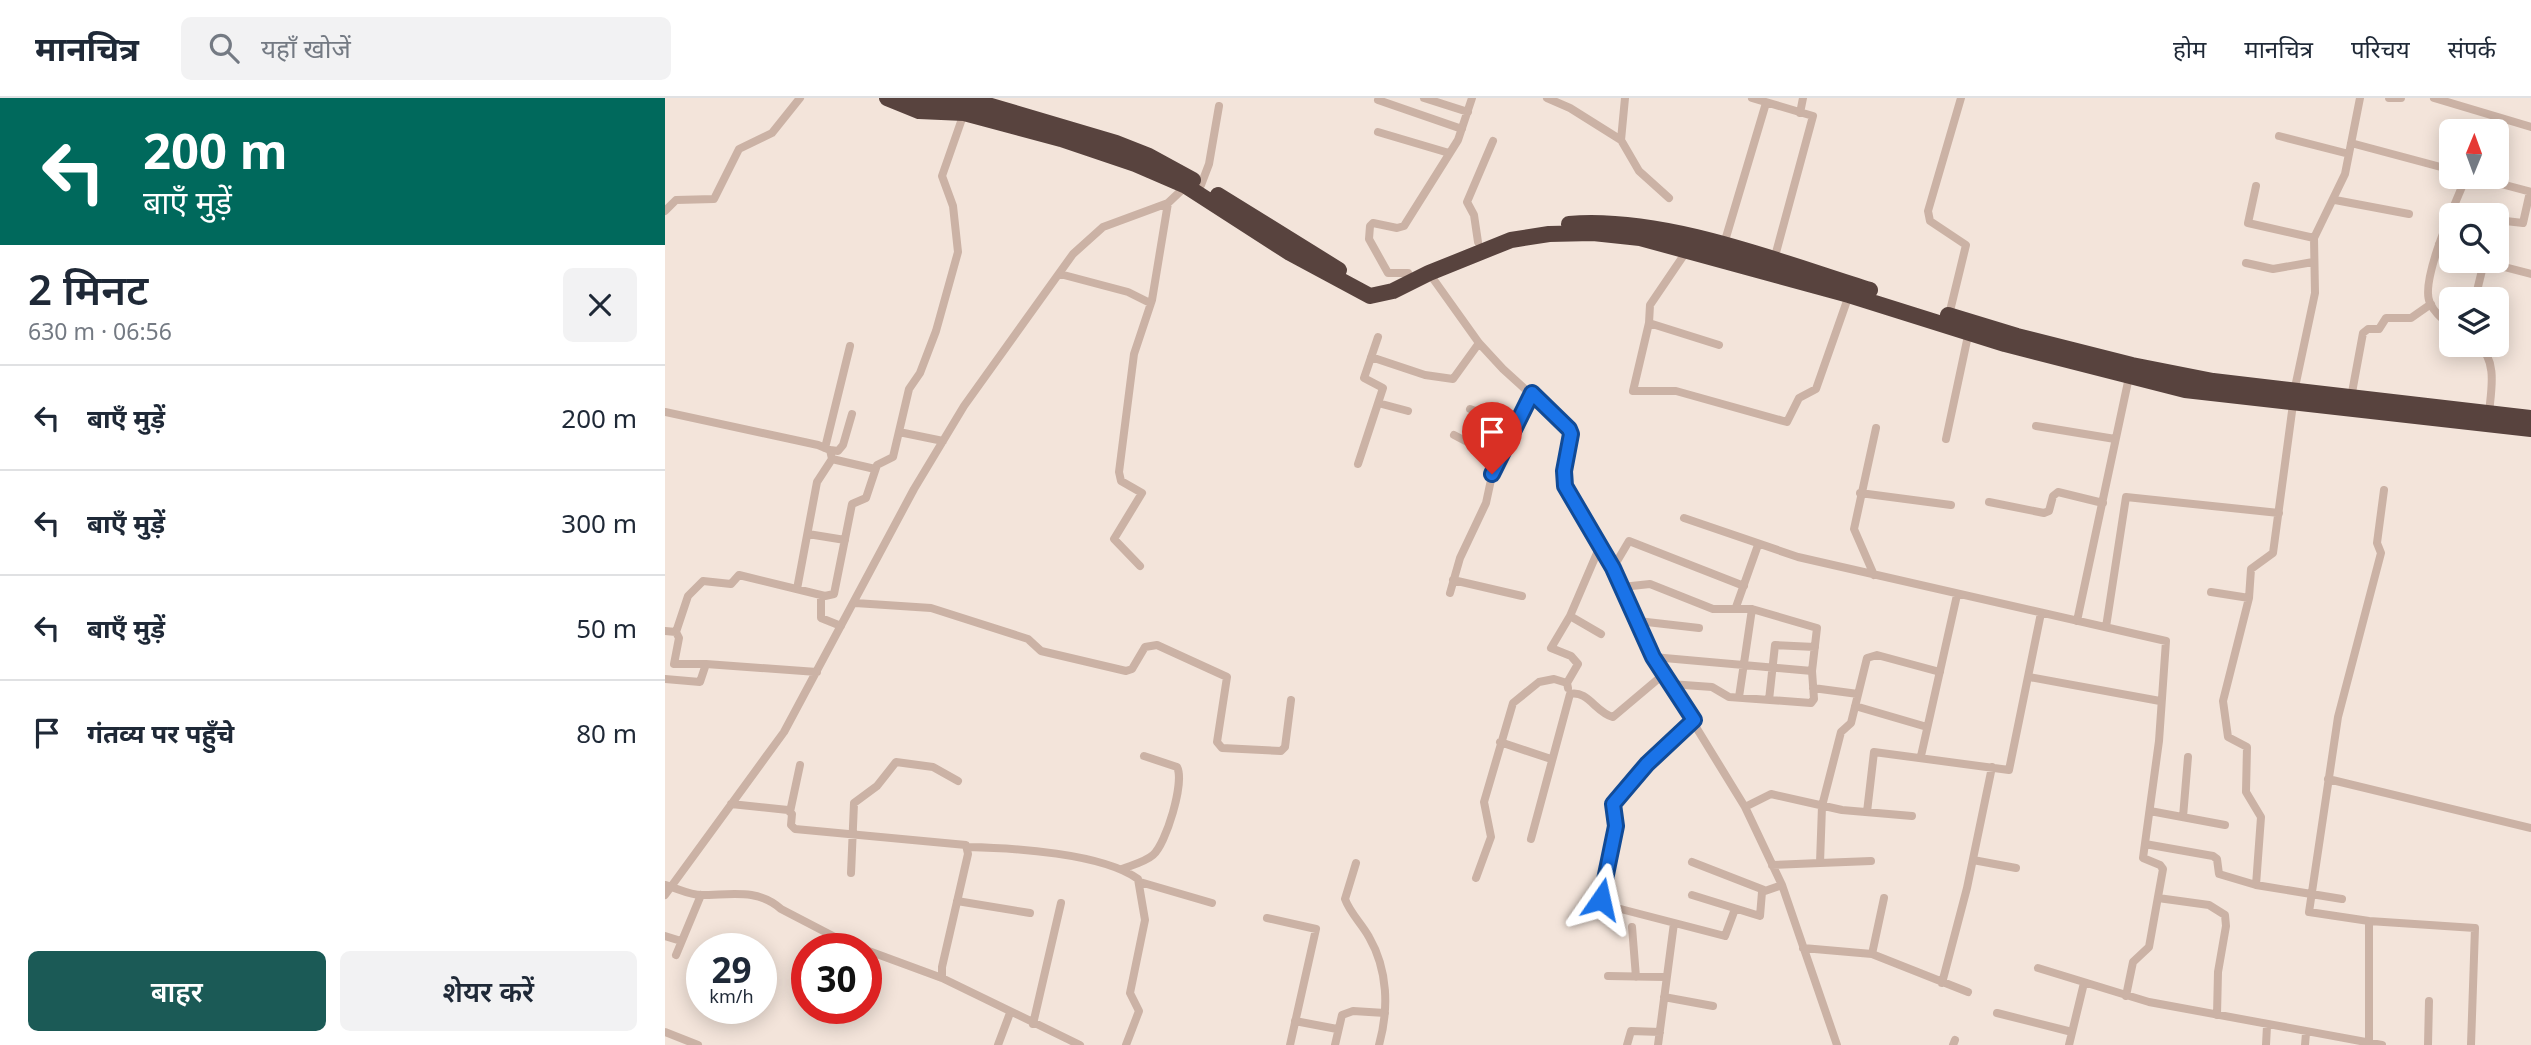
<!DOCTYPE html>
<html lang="hi">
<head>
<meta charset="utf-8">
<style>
  :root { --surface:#fff; --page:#f2f2f3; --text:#1f2937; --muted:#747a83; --line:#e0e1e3; --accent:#1b5a56 }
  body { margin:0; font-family:"Noto Sans","Noto Sans Devanagari",sans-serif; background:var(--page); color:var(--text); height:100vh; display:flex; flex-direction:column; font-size:26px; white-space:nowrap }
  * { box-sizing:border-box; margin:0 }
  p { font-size:23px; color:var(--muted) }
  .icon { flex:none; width:38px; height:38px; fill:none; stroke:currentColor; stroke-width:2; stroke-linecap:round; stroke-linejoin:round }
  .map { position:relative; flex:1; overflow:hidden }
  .side { display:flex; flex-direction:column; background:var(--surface); width:665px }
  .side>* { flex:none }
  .top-card { background:#00695c; color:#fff; overflow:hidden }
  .needle { width:46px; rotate:1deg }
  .buttons { position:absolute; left:1774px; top:21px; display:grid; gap:14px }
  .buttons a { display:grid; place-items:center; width:70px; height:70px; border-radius:10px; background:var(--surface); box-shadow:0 4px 18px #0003; font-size:35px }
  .speed { position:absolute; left:21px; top:835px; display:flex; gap:14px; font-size:35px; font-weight:700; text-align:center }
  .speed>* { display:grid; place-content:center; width:91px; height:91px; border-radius:50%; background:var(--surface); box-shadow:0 4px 18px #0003; line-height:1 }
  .speed small { font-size:18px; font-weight:400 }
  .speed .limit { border:10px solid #d22; background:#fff; color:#111 }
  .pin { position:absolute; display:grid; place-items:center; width:60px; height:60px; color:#fff; margin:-72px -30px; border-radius:50% 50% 50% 0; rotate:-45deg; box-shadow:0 0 7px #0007 }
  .pin .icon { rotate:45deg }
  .me { position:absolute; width:77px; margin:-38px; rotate:11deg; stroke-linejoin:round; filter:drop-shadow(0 0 5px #0008) }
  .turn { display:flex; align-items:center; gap:24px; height:147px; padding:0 28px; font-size:32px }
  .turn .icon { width:91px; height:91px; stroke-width:2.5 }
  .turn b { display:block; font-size:49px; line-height:60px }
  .round { display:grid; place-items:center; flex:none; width:74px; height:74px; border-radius:10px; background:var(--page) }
  .summary { display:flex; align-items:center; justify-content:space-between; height:119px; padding:0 28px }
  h1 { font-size:42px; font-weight:600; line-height:52px }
  .action { display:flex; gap:14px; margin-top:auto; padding:14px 28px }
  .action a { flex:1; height:80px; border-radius:10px; background:var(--accent); color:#fff; font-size:28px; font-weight:600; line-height:80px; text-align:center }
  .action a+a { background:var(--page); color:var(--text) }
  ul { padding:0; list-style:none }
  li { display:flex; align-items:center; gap:21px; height:105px; padding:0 28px; border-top:2px solid var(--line) }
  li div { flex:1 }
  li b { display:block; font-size:26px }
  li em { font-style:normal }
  header { display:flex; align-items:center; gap:42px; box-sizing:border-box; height:98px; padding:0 35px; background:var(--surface); border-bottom:2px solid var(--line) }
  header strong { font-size:33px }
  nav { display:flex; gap:38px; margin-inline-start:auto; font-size:24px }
  .search { width:490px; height:63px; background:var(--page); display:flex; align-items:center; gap:18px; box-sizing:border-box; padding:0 24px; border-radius:10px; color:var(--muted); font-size:26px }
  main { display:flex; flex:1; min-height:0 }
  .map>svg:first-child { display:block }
</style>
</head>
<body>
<header>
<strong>मानचित्र</strong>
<div class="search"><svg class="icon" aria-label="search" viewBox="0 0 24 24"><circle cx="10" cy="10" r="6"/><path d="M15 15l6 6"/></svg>यहाँ खोजें</div>
<nav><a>होम</a><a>मानचित्र</a><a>परिचय</a><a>संपर्क</a></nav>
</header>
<main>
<section class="side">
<div class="top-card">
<div class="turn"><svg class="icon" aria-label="left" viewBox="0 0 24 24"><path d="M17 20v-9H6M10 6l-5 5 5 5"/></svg><div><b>200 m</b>बाएँ मुड़ें</div></div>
</div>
<div class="summary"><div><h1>2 मिनट</h1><p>630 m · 06:56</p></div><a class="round"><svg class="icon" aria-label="close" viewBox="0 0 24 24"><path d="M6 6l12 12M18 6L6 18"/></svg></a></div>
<ul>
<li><svg class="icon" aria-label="left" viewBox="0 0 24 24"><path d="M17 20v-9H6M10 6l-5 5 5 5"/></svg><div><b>बाएँ मुड़ें</b></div><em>200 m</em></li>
<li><svg class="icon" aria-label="left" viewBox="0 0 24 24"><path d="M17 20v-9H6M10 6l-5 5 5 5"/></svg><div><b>बाएँ मुड़ें</b></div><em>300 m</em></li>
<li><svg class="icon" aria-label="left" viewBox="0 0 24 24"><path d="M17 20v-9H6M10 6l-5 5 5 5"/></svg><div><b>बाएँ मुड़ें</b></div><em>50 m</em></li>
<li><svg class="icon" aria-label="arrive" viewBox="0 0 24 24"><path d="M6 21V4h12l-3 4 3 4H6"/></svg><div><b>गंतव्य पर पहुँचे</b></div><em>80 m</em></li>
</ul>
<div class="action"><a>बाहर</a><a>शेयर करें</a></div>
</section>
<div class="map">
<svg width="1866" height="947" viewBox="0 0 1866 947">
  <rect width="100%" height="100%" fill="#f3e4da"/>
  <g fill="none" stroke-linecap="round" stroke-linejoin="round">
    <!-- street -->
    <path stroke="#cbb2a5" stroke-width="8" d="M759,0L803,14
      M882,0L905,10L956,42
      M960,0L956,42L974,73L1004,100
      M1087,0L1148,18L1109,162
      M1724,0H1736
      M1769,0L1866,29
      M713,2L797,31
      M1135,15L1138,0
      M713,34L784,55
      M1614,38L1684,56
      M1686,45L1787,72
      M1810,79L1866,94
      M536,87L544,66L554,8
      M1591,88L1583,125L1649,140
      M1670,102L1744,116
      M1788,112L1811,117
      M0,113L11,102L49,101L74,51L107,35L135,0
      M1832,122L1858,125L1865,94
      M813,144L809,117L802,104L828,43
      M1059,146L1101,5
      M1774,146L1787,152
      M1023,151L985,207L984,225L1054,247
      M1816,163L1866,176
      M1581,165L1608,171L1648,164
      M743,175H723L704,141L705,128L708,125L732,130L739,128L793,42L807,0
      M764,175L814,245L838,271L904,331L900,388L948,470L988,559L1080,709L1117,787L1172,947
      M395,176L463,194L485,205
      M1810,201L1819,164
      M1284,217L1301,147L1265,123L1263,113L1296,0
      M984,225L968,293H1011L1122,324L1134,300L1151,291L1184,197
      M1787,229C1779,223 1769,214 1765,205C1754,183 1792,102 1801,79
      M1813,247C1833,262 1826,293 1824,315
      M706,259L760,277L788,281L814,245
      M1629,294L1650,195L1649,140L1680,76L1695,0
      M1686,300L1698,235L1703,231H1714L1721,220H1746L1766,206
      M713,305L743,313
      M805,311L849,327
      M0,314L153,347L165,352L167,361L210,371
      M1371,328L1450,341
      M234,334L278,343
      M789,337L833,360
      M1281,341L1304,233
      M160,350L185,248
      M165,352L173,353L178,347L187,316
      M693,366L718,290L699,280L713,239
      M1719,392L1712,445L1716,455L1673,619L1644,814L1704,823L1810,830L1806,947
      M1195,395L1286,407
      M1324,404L1379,415L1384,413L1388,398L1393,394L1438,405
      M1019,420L1133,459L1501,543L1494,643L1478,760L1495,767L1498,771L1484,849L1468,864L1461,898
      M143,436L180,442
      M475,468L449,441L477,395L456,383L454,374L469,256L487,202L503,105
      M948,470L964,443L1079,488
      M1209,477L1189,431L1211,330
      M788,482L857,498
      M957,489L985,486L1048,511H1087L1152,530L1147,573L1149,601L1146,605L1064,599L1047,589L1005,586
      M132,491L152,384L167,361
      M1546,494L1584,500L1586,471L1608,455L1628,306
      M785,495L795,460L821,405L829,368L867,295
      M156,498V520L176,528
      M1584,500L1558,603L1563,639L1582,649L1581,694L1596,719L1591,787
      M190,505L266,510L363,541L376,553L461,573L467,571L480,549L492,547L562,579L552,644L557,650L616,653L620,649L626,602
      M1071,509L1093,447
      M905,518L936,536
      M973,523L1034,530
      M1412,523L1464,279
      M1441,529L1461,399L1614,415
      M0,533L11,534L14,540L9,566H41
      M11,534L23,498L38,483L66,486L74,477L160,498L169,496L187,406L201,400L212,367L228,359L244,291L255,275L271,233L293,154L288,108L277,78L299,15
      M988,559L1147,573
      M1364,579L1495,603
      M0,581L35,584L41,566L152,574
      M903,590L902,585L913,566L906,558L886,550L905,518L935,448
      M1148,590L1193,596
      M1074,599L1087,511
      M1104,602L1110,547L1150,549
      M1190,608L1262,629
      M1029,623L982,666L948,706L952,728L936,801L944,808L1060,838L1070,811
      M835,644L886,661
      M1256,658L1292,497
      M1663,681L1866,730
      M66,706L123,712L127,716L126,727L130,731L301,747L303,756L277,869V880L415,947
      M1080,709L1106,696L1177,712L1247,718
      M1485,713L1560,727
      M125,714L135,667
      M1202,714L1209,654L1344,672L1376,515
      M1518,719L1523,659
      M866,741L905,596C923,592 931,615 948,619L999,576
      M1480,746L1548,758L1552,761L1554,776L1591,787L1677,801
      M303,749C348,750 437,755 473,781L480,822L465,895L474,913L461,947
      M1308,762L1351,770
      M1027,764L1099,792
      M691,765L680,801C685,815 697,826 704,839C723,872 724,911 714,947
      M1155,765L1206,763
      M1107,767L1155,765L1157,708L1176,634L1186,625L1202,560L1212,557L1275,574
      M457,771C467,767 480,764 488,757C501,746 520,684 512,669L479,658
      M186,775L189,705L212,688L231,664L268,669L293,683
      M811,780L826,739L819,704L848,605L874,584L889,581L902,585
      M475,784L547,805
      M0,787C12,790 24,797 37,797C65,797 93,790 116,811L191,850
      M0,797L119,634L249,391L299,308L408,156L438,129L503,105L521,88
      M1027,797L1095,818L1097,794L1117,787
      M1493,800L1544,807L1560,817L1561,828L1553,874L1552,917
      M292,803L365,815
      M602,820L651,831L625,947
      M967,829L971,879
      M0,838L16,843
      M1138,850L1207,856L1303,894
      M201,852L277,880
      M1207,856L1219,800
      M11,857L36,797
      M1373,870L1484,904L1717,947
      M943,878L1000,879
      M1277,885L1302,790L1327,669
      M999,899L1048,908
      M1332,915L1407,934
      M630,923L672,931
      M368,926L396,805
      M0,934L33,947
      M333,947L345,915
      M670,947L677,917L688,913L720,915
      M962,947L966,933L995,934
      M993,947L1009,825
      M1288,947L1290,942
      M1404,947L1419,885
      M1601,947L1602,928
      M1640,947L1641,935
      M1704,947V823
      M1763,947L1764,903"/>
    <!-- highway -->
    <path stroke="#58433e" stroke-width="16" d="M222,0L254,13L299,15L396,41L470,66L521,88L625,155L705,198L728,193L764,175L846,142L884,136L928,135L975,140L1184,197L1340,246L1520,292L1866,331
      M251,0L316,5L451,45L484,58L528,82
      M553,97L674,172
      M904,126C999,118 1115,164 1205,192
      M1283,217L1352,238L1467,267L1548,283L1866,320"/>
  </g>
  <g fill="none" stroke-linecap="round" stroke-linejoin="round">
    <!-- route casing -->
    <g stroke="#114b97" stroke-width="18">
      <path id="route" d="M827,376L867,295L904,331L906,336L899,373L900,388L948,470L988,559L1029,622L982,666L948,706L951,728L936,801"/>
    </g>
    <!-- route -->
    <use href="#route" stroke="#1a73e8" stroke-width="12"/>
  </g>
</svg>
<div class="buttons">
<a><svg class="needle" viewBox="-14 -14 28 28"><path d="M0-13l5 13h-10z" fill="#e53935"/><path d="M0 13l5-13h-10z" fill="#747a83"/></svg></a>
<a><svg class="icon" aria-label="search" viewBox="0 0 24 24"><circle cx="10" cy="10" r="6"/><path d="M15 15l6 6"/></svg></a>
<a><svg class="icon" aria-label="layers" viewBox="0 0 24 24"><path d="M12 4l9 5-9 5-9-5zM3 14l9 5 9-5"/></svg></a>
</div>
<div class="speed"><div>29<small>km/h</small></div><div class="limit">30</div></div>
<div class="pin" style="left:827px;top:376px;background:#d93025"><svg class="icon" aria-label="arrive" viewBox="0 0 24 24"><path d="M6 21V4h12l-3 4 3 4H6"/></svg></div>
<svg class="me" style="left:936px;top:801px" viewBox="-20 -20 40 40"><path d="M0-17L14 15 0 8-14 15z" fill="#1a73e8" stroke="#fff" stroke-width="4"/></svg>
</div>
</main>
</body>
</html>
